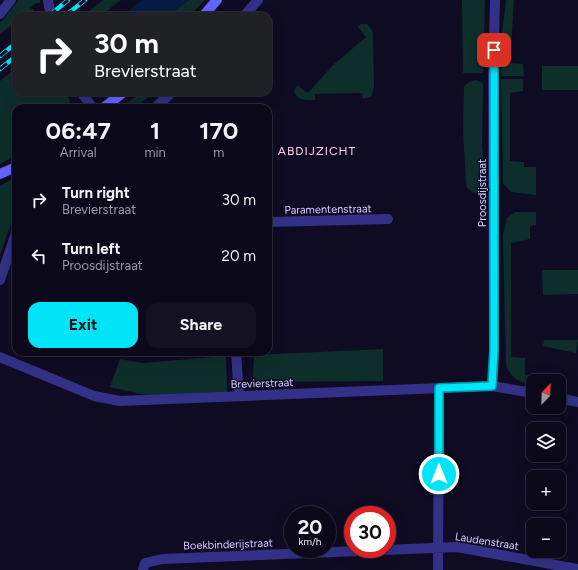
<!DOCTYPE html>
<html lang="en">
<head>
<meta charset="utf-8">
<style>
  :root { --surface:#0b081a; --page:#141123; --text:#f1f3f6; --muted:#9a9aa2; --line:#2b2939; --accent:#00e4f8 }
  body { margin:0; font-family:Figtree,sans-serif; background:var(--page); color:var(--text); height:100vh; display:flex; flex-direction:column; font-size:15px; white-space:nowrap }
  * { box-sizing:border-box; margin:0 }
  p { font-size:13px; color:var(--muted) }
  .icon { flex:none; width:22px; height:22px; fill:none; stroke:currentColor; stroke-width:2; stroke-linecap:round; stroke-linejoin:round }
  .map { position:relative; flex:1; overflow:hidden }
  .drawer { position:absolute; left:12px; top:104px; width:260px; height:252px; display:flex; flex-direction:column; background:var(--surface); border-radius:12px; box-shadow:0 4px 16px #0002,0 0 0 1px var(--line) }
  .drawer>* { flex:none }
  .guide { position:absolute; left:12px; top:12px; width:260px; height:84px; border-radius:12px; box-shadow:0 4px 16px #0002,0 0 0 1px var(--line); background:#202124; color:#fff; overflow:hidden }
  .needle { width:26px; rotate:23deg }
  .controls { position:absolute; left:526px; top:374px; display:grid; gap:8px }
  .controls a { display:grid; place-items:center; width:40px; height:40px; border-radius:8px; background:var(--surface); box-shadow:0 4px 16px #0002,0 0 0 1px var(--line); font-size:20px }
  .speed { position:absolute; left:284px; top:506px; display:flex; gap:8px; font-size:20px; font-weight:700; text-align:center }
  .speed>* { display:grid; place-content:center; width:52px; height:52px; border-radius:50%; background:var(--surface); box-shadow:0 4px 16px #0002,0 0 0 1px var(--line); line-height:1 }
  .speed small { font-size:10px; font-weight:400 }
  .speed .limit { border:6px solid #d22; background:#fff; color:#111 }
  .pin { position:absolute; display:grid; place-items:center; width:34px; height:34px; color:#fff; margin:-17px; border-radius:8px; box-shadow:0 2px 6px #0006 }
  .me { position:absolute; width:44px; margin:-22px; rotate:0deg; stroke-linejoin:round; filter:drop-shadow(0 0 3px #0008) }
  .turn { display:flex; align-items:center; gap:14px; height:84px; padding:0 16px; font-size:18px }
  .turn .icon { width:52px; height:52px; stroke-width:2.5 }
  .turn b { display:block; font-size:28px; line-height:34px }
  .eta { display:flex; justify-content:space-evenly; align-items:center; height:68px; text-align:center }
  .eta b { font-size:24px; font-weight:700; line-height:28px }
  .cta { display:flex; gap:8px; margin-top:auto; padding:8px 16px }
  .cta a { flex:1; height:46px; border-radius:12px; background:var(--accent); color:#111; font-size:16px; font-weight:700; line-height:46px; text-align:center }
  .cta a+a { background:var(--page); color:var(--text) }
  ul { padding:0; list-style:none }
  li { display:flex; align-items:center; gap:12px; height:56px; padding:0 16px }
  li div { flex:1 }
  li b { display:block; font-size:15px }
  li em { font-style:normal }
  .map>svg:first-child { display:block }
</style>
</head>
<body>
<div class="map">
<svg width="578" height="570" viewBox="0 0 578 570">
  <rect width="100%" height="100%" fill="#0f0b23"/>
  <!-- green -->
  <path fill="#0e2e2c" d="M19,0H40V3H37L29,8L33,9L35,12L31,16H16V22L0,34V23Z
    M103,0H121L100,16H83Z
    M189,0H205L189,16H167Z
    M462,0H485L483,73H463Z
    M506,0H514L510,63L523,64L524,76H501L502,33Z
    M361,24H367L373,32L374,87L371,97L363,99L362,93L315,94V100C306,100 298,101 294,92L297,85L308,93L332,66L366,37L358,27Z
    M542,66H578V90H542Z
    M16,68V92H66L70,101L68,108H16V155L0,164V81Z
    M501,79H523V91L510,93V161L524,162V167H536V195L511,192L503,183Z
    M476,80L483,83L482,145L485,182L480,192L474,193L467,188L466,182L463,131L464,86L469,82Z
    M141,92H154L135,108H121Z
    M16,177V209L0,255V186Z
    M515,212H536V225L530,226V239L511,243V357L525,358V375L556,381H533V384C517,381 514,380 506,366L503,235L507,218Z
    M542,270H578V294L543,295Z
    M544,340H578L576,353L543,346Z
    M383,349V381L259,382L253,376L254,355Z
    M226,356L227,394L146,395L110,387L120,359L142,363Z"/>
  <!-- water -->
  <path fill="#041c43" d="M142,0H189L167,16H123Z"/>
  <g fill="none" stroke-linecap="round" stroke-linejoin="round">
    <!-- street -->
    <path stroke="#333187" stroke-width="10" d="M48,0L51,16
      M0,14L11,0
      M244,16L258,0
      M81,92L93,108
      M155,108L172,92
      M268,222L388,219
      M0,280L16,233
      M236,352L239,396
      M0,357L94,396L120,401L492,386L533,393
      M492,386L494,351L493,77L495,0
      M559,398L578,402
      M143,570L145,563L162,559L457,547L578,569
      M438,570L439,388"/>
    <!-- secondary -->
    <path stroke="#6664ff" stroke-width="10" d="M203,16L217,0
      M103,108L124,92
      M0,174L16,167"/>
    <!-- rail casing -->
    <g stroke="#00e4f8" stroke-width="4.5">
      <path id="rail" d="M49,16L68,0
        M65,16L85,0
        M0,56L16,43
        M0,69L16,56"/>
    </g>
    <!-- rail -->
    <use href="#rail" stroke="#0f0b23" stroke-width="3" stroke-dasharray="9" stroke-linecap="butt"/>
  </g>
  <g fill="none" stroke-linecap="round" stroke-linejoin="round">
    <!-- route casing -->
    <g stroke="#0094a1" stroke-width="10">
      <path id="route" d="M439,474V388L492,386L494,351V50"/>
    </g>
    <!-- route -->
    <use href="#route" stroke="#00e4f8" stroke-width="7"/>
  </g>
  <g text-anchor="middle" stroke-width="3" stroke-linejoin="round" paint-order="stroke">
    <!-- street labels -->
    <g font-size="11" fill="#d2cdff" stroke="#0f0b23">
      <text transform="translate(482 193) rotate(-90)" y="4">Proosdijstraat</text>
      <text transform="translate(328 209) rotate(-1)" y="4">Paramentenstraat</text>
      <text transform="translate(262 383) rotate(-2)" y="4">Brevierstraat</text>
      <text transform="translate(487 541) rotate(9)" y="4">Laudenstraat</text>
      <text transform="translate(228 544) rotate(-2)" y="4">Boekbinderijstraat</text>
    </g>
    <!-- neighbourhood labels -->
    <g font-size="12" letter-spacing="1" fill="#ffcfee" stroke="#0f0b23">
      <text x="317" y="155">ABDIJZICHT</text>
    </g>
  </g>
</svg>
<div class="controls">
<a><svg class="needle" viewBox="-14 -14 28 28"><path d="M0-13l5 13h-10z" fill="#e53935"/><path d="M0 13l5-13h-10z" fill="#9a9aa2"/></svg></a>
<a><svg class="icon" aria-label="layers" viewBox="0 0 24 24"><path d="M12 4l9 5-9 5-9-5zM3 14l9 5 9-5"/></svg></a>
<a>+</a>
<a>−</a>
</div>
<div class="speed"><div>20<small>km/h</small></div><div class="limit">30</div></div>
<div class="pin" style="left:494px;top:50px;background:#d93025"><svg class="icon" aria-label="arrive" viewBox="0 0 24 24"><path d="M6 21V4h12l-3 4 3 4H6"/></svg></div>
<svg class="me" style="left:439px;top:474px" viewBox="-20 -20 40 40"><circle r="17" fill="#00e4f8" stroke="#fff" stroke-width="3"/><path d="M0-11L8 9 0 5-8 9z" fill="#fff"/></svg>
<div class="guide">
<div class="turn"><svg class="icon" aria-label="right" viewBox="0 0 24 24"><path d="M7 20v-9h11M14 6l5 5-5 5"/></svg><div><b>30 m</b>Brevierstraat</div></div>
</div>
<section class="drawer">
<div class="eta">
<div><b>06:47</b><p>Arrival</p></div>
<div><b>1</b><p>min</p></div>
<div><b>170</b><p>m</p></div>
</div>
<ul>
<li><svg class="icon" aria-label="right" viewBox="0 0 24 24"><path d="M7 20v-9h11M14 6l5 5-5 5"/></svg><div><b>Turn right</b><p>Brevierstraat</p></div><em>30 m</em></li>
<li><svg class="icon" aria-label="left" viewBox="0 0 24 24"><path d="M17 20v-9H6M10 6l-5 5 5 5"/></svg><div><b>Turn left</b><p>Proosdijstraat</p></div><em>20 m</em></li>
</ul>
<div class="cta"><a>Exit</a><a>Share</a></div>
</section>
</div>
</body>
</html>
